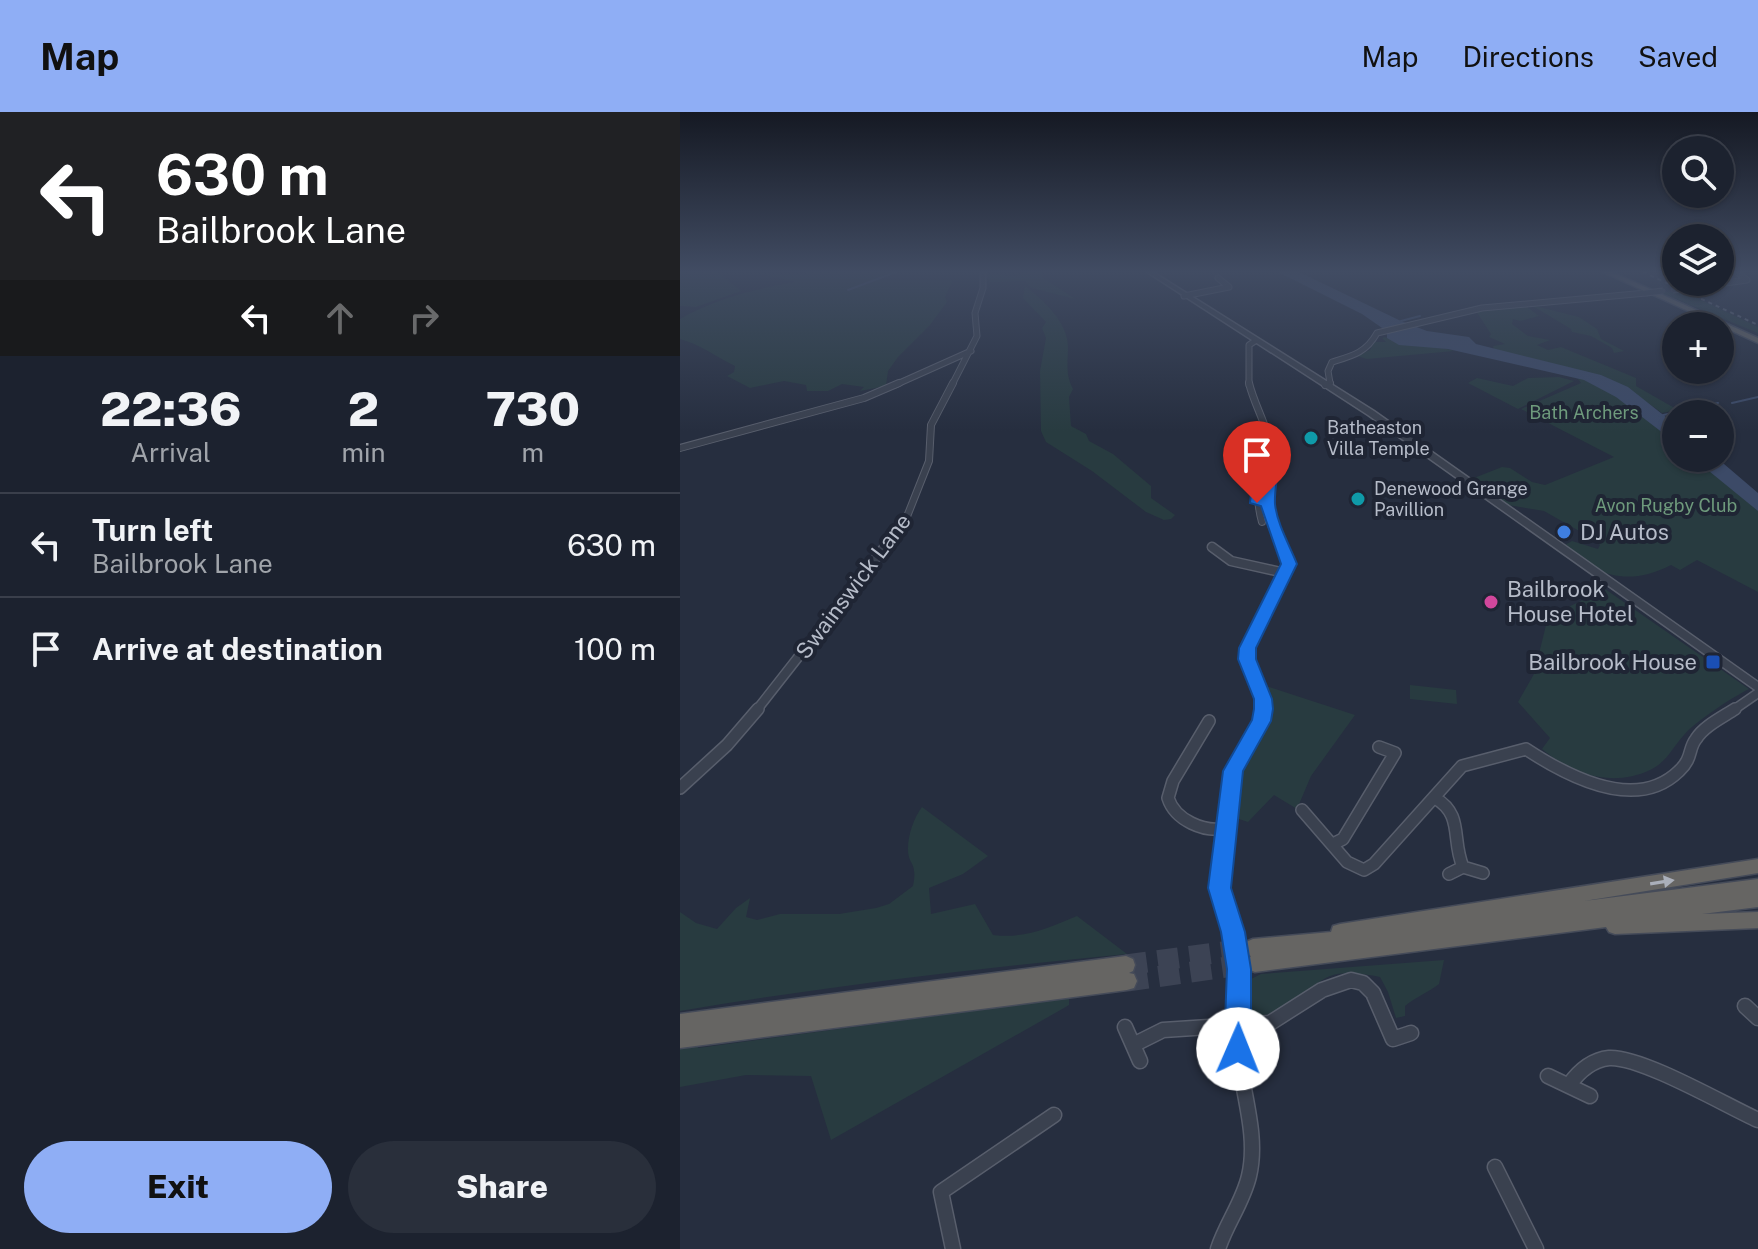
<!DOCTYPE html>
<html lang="en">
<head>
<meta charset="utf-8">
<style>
  :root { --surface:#1c222f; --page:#292f3b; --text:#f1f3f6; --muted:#a0a4aa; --line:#3a3f4b; --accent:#8faef5 }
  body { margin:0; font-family:"Public Sans",sans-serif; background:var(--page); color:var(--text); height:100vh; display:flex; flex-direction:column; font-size:30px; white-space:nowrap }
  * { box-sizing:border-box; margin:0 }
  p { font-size:26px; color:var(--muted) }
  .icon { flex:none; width:44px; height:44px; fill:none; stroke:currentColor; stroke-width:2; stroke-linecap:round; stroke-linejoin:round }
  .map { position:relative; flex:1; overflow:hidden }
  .sheet { display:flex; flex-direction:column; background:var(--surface); width:680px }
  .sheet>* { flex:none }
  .banner { background:#202124; color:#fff; overflow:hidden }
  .buttons { position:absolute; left:982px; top:24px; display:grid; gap:16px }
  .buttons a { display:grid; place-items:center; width:72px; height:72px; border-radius:50%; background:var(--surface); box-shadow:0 2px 6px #0004,0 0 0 2px var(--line); font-size:40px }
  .pin { position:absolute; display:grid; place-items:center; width:68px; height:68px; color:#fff; margin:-82px -34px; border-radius:50% 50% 50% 0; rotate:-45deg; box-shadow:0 0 8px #0007 }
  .pin .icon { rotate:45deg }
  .me { position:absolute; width:88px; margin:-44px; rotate:1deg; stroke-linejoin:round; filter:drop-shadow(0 0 6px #0008) }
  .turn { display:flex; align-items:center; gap:28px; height:168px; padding:0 24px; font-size:36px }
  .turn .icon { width:104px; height:104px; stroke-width:2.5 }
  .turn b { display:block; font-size:56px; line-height:68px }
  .lanes { display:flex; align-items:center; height:76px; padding:0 24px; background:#0003; justify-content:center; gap:40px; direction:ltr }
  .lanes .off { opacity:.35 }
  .eta { display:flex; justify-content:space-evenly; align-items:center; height:136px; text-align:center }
  .eta b { font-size:48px; font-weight:800; line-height:56px }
  .primary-button { display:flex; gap:16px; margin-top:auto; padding:16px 24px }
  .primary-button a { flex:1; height:92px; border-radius:48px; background:var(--accent); color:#111; font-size:32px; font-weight:800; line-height:92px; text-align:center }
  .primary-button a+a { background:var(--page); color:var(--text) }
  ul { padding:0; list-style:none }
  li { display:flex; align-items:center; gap:24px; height:104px; padding:0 24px; border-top:2px solid var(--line) }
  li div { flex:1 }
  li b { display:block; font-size:30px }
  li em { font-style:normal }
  header { display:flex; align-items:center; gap:48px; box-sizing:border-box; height:112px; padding:0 40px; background:var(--accent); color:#111 }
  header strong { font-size:38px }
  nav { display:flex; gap:44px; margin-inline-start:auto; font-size:28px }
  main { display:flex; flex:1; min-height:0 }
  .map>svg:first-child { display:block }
</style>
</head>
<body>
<header>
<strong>Map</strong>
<nav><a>Map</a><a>Directions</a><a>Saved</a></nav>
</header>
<main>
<section class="sheet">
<div class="banner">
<div class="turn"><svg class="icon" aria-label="left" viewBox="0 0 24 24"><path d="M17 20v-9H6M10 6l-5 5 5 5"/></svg><div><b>630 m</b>Bailbrook Lane</div></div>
<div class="lanes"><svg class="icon" aria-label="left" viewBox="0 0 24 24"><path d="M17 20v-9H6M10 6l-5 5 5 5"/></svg><svg class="icon off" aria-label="ahead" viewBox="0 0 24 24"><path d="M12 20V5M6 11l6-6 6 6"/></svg><svg class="icon off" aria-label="right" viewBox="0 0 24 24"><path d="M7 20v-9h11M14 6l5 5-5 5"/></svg></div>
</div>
<div class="eta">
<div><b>22:36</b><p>Arrival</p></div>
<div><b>2</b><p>min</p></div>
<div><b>730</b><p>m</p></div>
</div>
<ul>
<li><svg class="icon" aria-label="left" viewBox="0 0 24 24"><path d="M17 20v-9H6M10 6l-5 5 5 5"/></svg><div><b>Turn left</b><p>Bailbrook Lane</p></div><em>630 m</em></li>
<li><svg class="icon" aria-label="arrive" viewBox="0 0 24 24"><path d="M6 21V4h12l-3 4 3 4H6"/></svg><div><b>Arrive at destination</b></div><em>100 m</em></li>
</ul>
<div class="primary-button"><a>Exit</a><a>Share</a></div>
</section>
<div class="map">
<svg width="1078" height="1137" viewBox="0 0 1078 1137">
  <rect width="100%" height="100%" fill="#262e3f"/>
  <!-- green -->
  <path fill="#283b40" d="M0,160H38L61,179L16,195L0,194Z
    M118,160H213L193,168H273L265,185L267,190L250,213L218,245L208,259L206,274L180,279L184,275L162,272L148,279H127L126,273L104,269L70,276L47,264L54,260L55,254C35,244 21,233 0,227V207C36,186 76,177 115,170L87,163H138Z
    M345,160H364L362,165L395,187L352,176L345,169L309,170L307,162L338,164Z
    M345,174C363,188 388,210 388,235C388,250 385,262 393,277L389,285L391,314L406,322L409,329L433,342L471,374V386L495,403L491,407L484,408L466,400L412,359L366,330L361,319L360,259L366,226L362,216L366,210L343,186Z
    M1000,178L1078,215V221L981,181Z
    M843,192L859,204L840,209L833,207L832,212L848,224L870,228L857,233L868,238L881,235L956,266V274L998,298L982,301L948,277L814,237L813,234L825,232L809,225L811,222L796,199Z
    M851,193L899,205L917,217L921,227L944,239L934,241L932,236L911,224L892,220L891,217Z
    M705,225C728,235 751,231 774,239L687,247L677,244L690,238L694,230H706L702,226Z
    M896,264L922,274L996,327V346H1018L1078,395V480L1017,448L1000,458L991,453C951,474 915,466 885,433L892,429L918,437L920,433L915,428L864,399L828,393L797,374L794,366L822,355L830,356L852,370L865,373L934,345L841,297L901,271Z
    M879,265L894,269L838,297L788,271L797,266L833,274L848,266Z
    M925,477L1069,577C1051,586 1016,609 1004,623C992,636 987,650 970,658C932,676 891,662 862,637L870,626L838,590L854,562L868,505Z
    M580,572L675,603L631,664L617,697L594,683L568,710L553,705L556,661L586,597Z
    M730,573L776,578L777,592L730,587Z
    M242,695L308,744L283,762L249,776L251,802L295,792L313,823C345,827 368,816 397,804L447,842C297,856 148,874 0,899V800L16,811L37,817L56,796L70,786L66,805L77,808L100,802H159L196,796L209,792L233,774C238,749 228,754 228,737C228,722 234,706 242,695Z
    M764,848L759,872C747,881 736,885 725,894V904L716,906L708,880L700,865C685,862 663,859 650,864C627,874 595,912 573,901L569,890L571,867L581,862Z
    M389,886V893L384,896L151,1028L131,964L66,963L0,975V936L19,932L18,936Z"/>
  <!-- water -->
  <path fill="#3c4a67" d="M598,160H619L721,209L747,219L789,225L796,232L921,263L948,275L996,313V331L936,285L904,268L768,237L719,233L707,226V222L703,221L705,218L682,202Z
    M1013,346H1037L1078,381V399Z"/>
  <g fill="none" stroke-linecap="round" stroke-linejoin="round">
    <!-- stream -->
    <path stroke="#3c4a67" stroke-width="2" d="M168,178L216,160
      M721,209L740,204
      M1052,291L1078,285
      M979,304L1038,291"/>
    <!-- trunk-tunnel -->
    <path stroke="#3c4354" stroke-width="21" stroke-dasharray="21 11" stroke-linecap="butt" d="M446,853L565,837
      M447,869L567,852"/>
    <!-- minor-far4 casing -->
    <g stroke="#585e6c" stroke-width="7">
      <path id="minor-far4" d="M1009,176L1067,168L1057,160
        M504,184L549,175L538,166
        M215,273L291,239
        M272,273L297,224L295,201L303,176V160
        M569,273V233L575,229
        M646,273L650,271L648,259L652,250C672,244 686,241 697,221L802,196L966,181"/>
    </g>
    <!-- minor-far3 casing -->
    <g stroke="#585e6c" stroke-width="8">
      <path id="minor-far3" d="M569,271C574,292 586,311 590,332L584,341C601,361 583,388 594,416
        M645,273L650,271
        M0,336L184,286L219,271
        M582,410C576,390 578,371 574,350L584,341
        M219,416L226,407L249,349L251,313L273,271"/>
    </g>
    <!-- minor-far2 casing -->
    <g stroke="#585e6c" stroke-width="11">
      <path id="minor-far2" d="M532,435L551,449L605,461
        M76,599L221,414
        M583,599C583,579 570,564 567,544C565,529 600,469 609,452L593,414
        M1052,599L1078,581"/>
    </g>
    <!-- minor-far1 casing -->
    <g stroke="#585e6c" stroke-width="14">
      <path id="minor-far1" d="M529,609L493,669L488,686C495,708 524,721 546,716
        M0,676L47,633L78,597
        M755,686C784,703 771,727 783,755L769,762
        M622,698L667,750L684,758L694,752L782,654L846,637C887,664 956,701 999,659C1013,646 1008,637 1016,627C1024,614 1043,605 1055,597
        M653,732L663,727L715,641L699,635
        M783,755L803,761
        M555,835L541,781V751L551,694L553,658L578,615L583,597"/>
    </g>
    <!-- minor casing -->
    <g stroke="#585e6c" stroke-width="17">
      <path id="minor" d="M1065,894L1078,906
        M445,915L460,949
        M453,933L483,918L590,911L642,878L671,868L683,871L693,881L713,927L731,921
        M868,964L910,984
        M889,973C899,959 911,948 929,946C961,944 1045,993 1078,1008
        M815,1055L856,1137
        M273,1137L261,1080L374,1003
        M538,1137C546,1112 563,1090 569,1064C579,1022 561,978 558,937C555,902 563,867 555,833"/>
    </g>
    <!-- tertiary casing -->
    <g stroke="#585e6c" stroke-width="3">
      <path id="tertiary" d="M467,160H473L694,299L1078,570V580L688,303Z"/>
    </g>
    <!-- trunk casing -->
    <g stroke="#454b59" stroke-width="3">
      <path id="trunk" d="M923,160H932L1078,226V231Z
        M1078,747V761L904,789L1078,767V795L1022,802L1078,800V816L935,822L929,820L926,815L575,860L568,857L566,851L571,844L566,842L564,836L566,830L573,827L651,820L653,814L660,812Z
        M446,844L453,847L455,853L453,859L449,861L454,862L457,869L454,876L447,878L0,936V902Z"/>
    </g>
    <!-- minor-far4 -->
    <use href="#minor-far4" stroke="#3a414f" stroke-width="5"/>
    <!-- minor-far3 -->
    <use href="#minor-far3" stroke="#3a414f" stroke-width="6"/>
    <!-- minor-far2 -->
    <use href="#minor-far2" stroke="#3a414f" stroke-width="8"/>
    <!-- minor-far1 -->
    <use href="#minor-far1" stroke="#3a414f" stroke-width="11"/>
    <!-- minor -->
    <use href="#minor" stroke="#3a414f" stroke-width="14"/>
    <!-- tertiary -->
    <use href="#tertiary" fill="#3a414f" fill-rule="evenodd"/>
    <!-- trunk -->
    <use href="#trunk" fill="#666563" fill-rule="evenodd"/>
    <!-- rail -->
    <path stroke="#5c6475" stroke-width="2" stroke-dasharray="4 4" stroke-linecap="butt" d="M963,160L1078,213"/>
    <!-- minor-bridge casing -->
    <g stroke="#585e6c" stroke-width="7" stroke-linecap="butt">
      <path id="minor-bridge" d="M993,178L1009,176
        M966,181L983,179"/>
    </g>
    <!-- minor-bridge -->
    <use href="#minor-bridge" stroke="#3a414f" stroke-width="5"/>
  </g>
  <!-- one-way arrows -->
  <defs><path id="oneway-solid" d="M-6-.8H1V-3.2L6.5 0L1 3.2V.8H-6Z" transform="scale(2)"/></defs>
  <use fill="#aaafba" href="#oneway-solid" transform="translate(982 770) rotate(-9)"/>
  <!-- sky -->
  <linearGradient id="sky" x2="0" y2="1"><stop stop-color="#151923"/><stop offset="0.5" stop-color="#414c63"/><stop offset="1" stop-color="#414c63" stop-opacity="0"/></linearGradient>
  <rect width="1078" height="319" fill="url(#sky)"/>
  <!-- route -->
  <path fill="#1a73e8" stroke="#114b97" stroke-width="2" fill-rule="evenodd" d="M584,337L597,348C599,364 594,377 595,392C597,412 610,434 617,452L576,536V547L592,587L593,597L591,609L563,659L551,776L565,820L571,857V937L567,946L558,950L548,946L544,937L547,857L541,820L528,776L543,659L572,608L574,597V587L558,547L559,536L601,452L581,394L570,391L572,373L567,350ZM584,349L585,369L581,351Z"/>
  <!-- markers -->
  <g fill="#0f9aa8" stroke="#1f2534" stroke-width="3">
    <circle cx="631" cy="326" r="8"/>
    <circle cx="678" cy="387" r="8"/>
  </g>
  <circle fill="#3f7fe0" stroke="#1f2534" stroke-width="3" cx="884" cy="420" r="8"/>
  <circle fill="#d1479c" stroke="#1f2534" stroke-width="3" cx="811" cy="490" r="8"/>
  <rect fill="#1a4fb4" stroke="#1f2534" stroke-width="3" x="1025" y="542" width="16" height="16" rx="4"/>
  <g text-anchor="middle" stroke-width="8" stroke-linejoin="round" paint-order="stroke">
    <!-- far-park labels -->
    <g font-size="18" fill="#6e9a7c" stroke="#1f2534">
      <text x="904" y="307">Bath Archers</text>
      <text x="986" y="400">Avon Rugby Club</text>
    </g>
    <!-- far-poi labels -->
    <g font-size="18" fill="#b6bcc9" stroke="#1f2534" text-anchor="start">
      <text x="647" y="322">Batheaston<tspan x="647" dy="21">Villa Temple</tspan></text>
      <text x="694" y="383">Denewood Grange<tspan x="694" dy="21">Pavillion</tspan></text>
    </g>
    <!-- poi labels -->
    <g font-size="22" fill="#b6bcc9" stroke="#1f2534" text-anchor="start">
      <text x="900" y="428">DJ Autos</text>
      <text x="827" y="485">Bailbrook<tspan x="827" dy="25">House Hotel</tspan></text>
      <text x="1017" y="558" text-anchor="end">Bailbrook House</text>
    </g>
    <!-- street labels -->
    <g font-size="22" fill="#b6bcc9" stroke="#1f2534">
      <text transform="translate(173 474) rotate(-53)" y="8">Swainswick Lane</text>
    </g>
  </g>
</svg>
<div class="buttons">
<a><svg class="icon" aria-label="search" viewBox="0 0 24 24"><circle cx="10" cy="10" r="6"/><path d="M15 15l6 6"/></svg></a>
<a><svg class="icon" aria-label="layers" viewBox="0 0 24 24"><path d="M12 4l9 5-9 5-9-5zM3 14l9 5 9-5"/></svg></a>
<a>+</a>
<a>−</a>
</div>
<div class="pin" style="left:577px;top:391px;background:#d93025"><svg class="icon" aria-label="arrive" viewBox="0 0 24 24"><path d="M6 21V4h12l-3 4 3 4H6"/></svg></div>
<svg class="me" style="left:558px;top:937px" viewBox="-20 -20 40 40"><circle r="19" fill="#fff"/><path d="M0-13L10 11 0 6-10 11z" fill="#1a73e8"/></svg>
</div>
</main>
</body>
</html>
